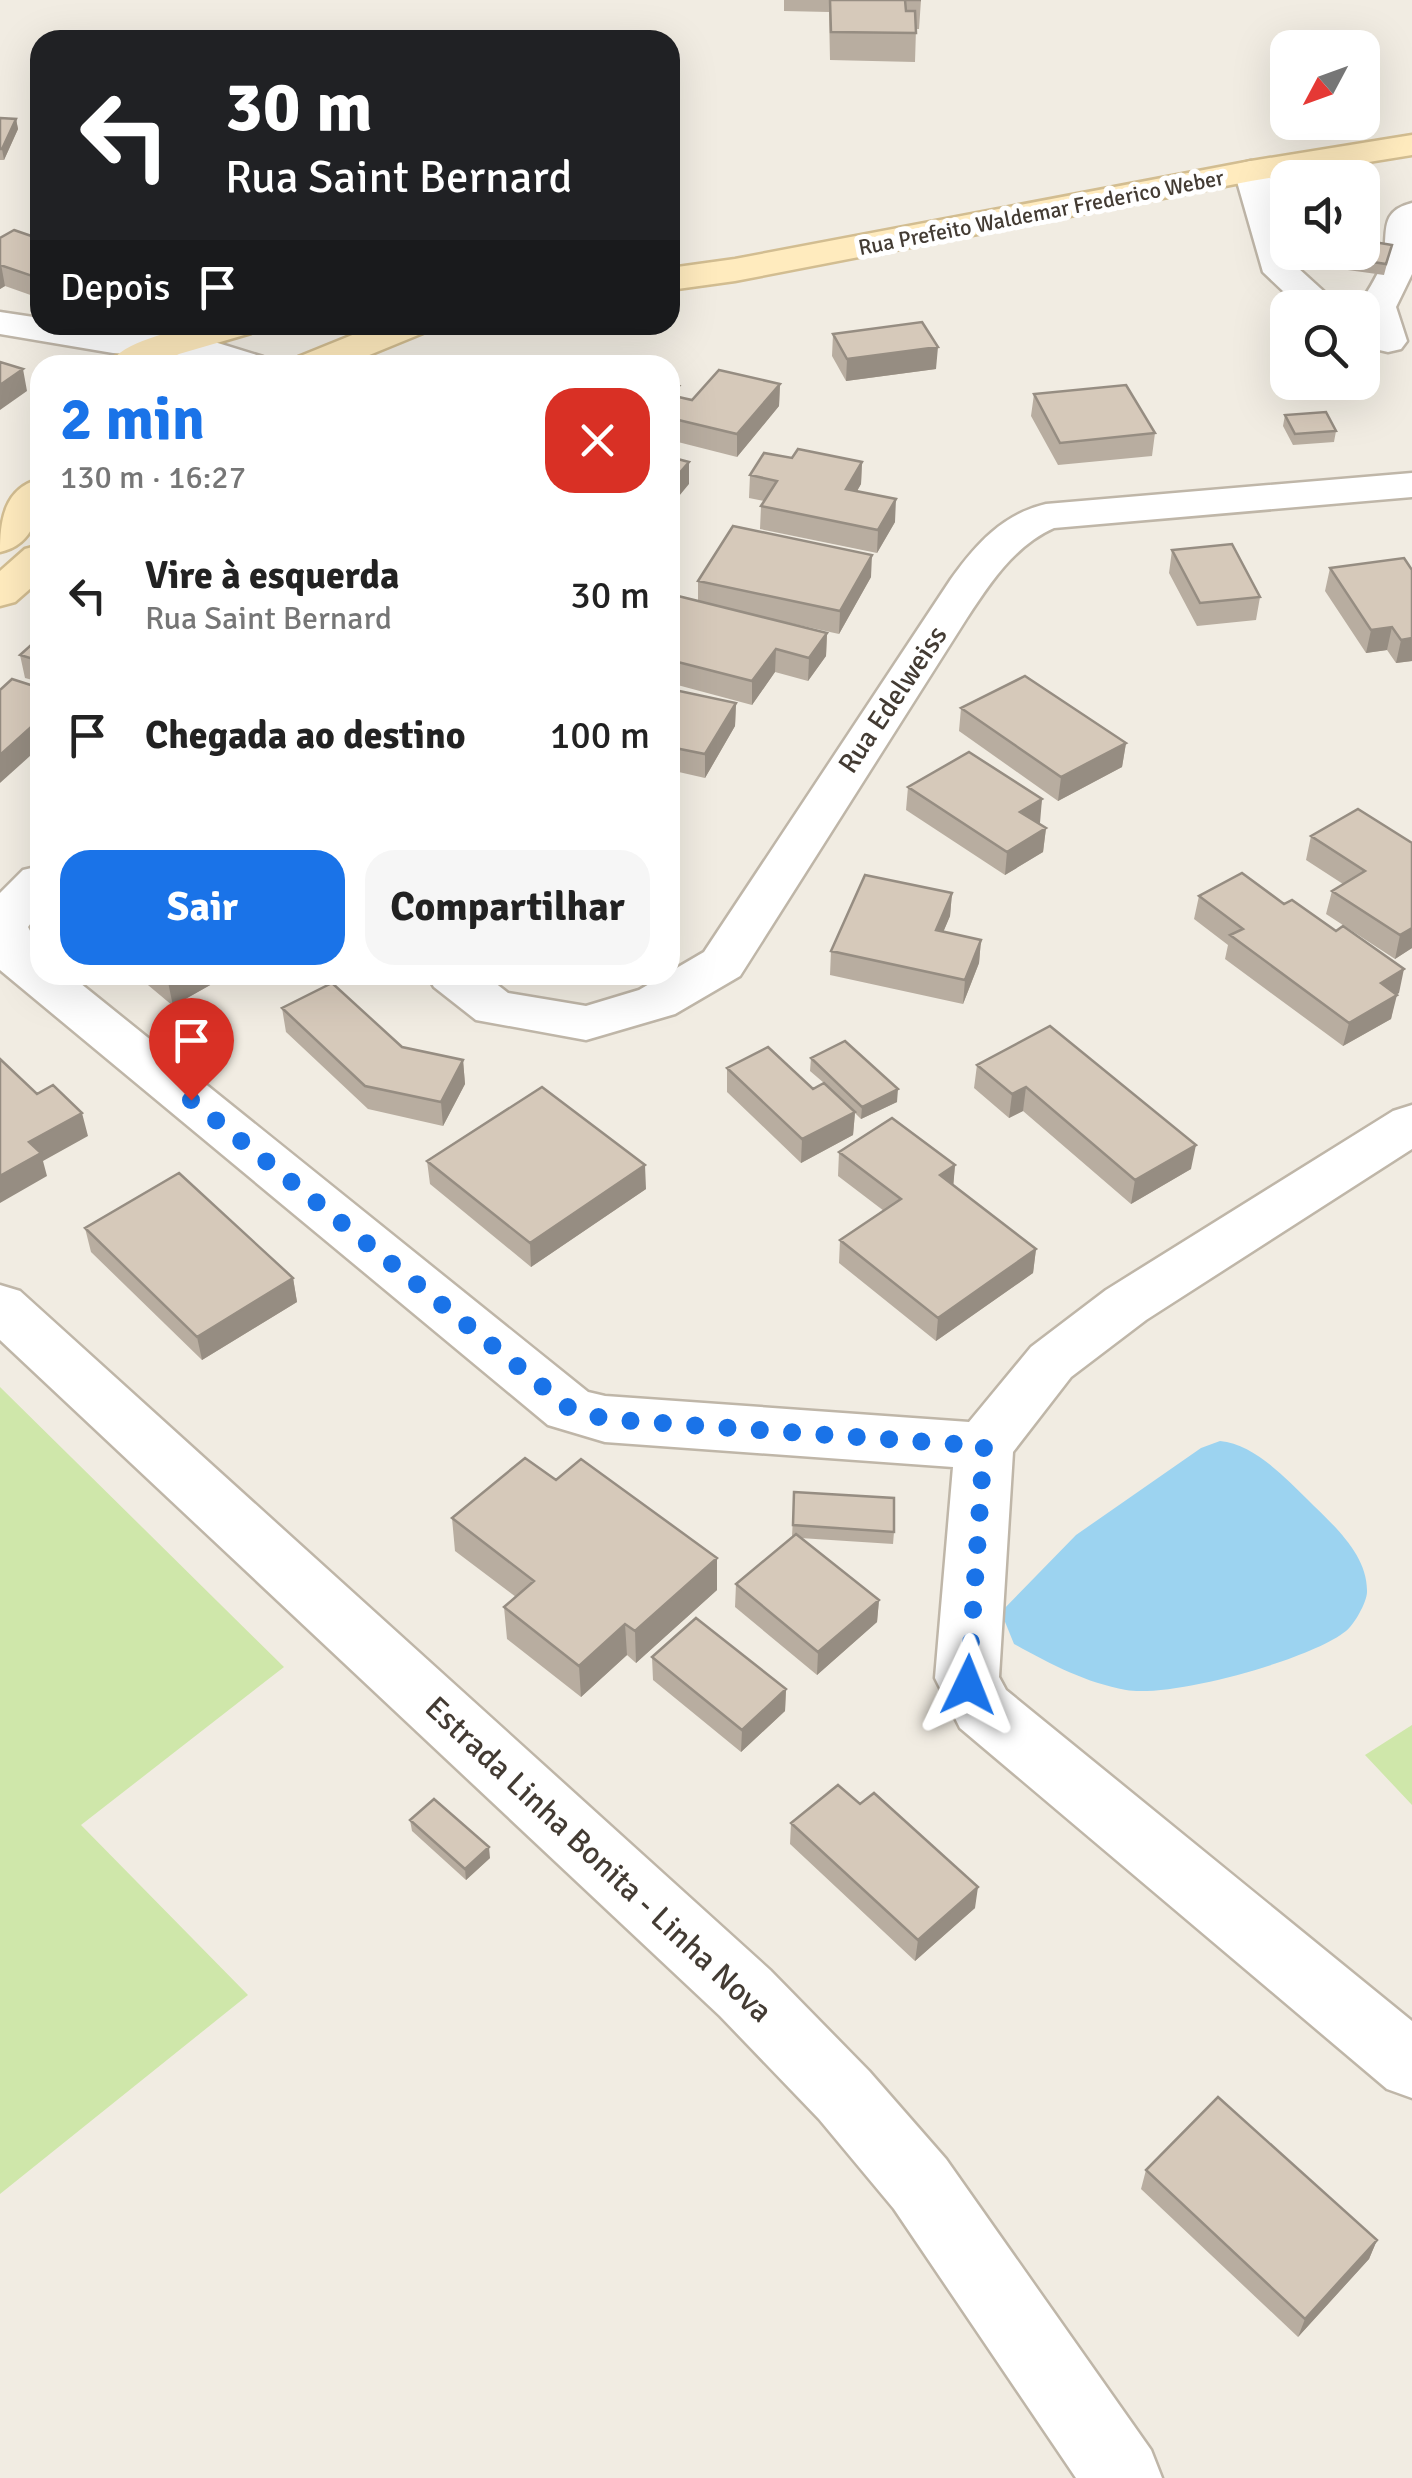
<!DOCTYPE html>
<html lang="pt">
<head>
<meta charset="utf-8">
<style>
  :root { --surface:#fff; --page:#f6f6f6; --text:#222; --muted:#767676; --accent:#1a73e8 }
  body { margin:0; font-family:Signika,sans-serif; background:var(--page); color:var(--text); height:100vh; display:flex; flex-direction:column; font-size:38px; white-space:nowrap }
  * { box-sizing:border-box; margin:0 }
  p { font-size:32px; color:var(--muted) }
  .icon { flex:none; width:55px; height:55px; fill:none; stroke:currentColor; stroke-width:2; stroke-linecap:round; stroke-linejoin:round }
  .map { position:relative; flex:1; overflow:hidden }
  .details { position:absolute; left:30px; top:355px; width:650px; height:630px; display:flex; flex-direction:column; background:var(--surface); border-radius:30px; box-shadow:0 10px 40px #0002 }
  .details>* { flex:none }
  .guide { position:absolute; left:30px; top:30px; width:650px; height:305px; border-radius:30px; box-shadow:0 10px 40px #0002; background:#202124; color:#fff; overflow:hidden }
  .needle { width:65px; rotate:229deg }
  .buttons { position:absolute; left:1270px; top:30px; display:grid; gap:20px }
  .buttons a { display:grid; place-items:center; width:110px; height:110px; border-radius:20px; background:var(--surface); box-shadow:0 10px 40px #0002; font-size:50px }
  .pin { position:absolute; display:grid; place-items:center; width:85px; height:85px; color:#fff; margin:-102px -42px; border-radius:50% 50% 50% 0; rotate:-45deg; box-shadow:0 0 10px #0007 }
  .pin .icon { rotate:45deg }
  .me { position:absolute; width:110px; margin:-55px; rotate:2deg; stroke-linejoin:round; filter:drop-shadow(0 0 8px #0008) }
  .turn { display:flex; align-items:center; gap:35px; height:210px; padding:0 30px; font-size:45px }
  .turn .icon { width:130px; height:130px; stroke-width:2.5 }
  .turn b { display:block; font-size:70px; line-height:85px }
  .then { display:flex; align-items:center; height:95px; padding:0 30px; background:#0003; gap:20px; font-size:38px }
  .round { display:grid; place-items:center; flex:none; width:105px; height:105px; border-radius:30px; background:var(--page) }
  .headline { display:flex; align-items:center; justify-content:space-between; height:170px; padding:0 30px }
  h1 { font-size:60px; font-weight:700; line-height:75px; color:var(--accent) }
  .action { display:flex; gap:20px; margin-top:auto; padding:20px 30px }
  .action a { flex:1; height:115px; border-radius:30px; background:var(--accent); color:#fff; font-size:40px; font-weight:700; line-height:115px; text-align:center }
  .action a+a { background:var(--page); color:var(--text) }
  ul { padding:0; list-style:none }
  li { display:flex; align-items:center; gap:30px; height:140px; padding:0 30px }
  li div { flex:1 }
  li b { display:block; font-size:38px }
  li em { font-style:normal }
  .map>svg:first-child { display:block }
</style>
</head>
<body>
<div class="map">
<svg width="1412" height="2478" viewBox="0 0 1412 2478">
  <rect width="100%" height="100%" fill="#f1ece2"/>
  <!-- green -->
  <path fill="#cfe7aa" d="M0,1387L284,1667L81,1825L248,1995L0,2194Z
    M1412,1725V1805L1365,1755Z"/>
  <!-- water -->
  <path fill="#9cd3f0" d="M1220,1441C1253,1444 1284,1476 1307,1499C1332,1524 1368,1554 1367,1592C1367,1602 1354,1625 1346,1631C1310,1660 1171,1698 1126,1690C1086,1683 1050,1664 1014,1644L1001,1612L1076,1535L1201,1448Z"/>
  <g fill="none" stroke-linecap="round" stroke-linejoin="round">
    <!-- minor casing -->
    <g stroke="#bfb6a8" stroke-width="5">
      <path id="minor" d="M1251,161L1263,164L1268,171L1288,234V252H1293L1298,268L1342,308H1301L1263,272L1234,171L1239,164Z
        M1412,203V274L1396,307L1407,341L1401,349L1388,352L1375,349L1362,320V308L1358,307C1366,293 1377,278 1382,263C1390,235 1376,212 1412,203Z
        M1412,473V497L1054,528C1014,546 990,583 967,618L740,976L675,1014L586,1040L476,1020L434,987L427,975H485L508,993L586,1006L639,990L704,952L951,579C976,544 1003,514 1046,504Z
        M40,866V910L28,927L40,950V975H70L588,1392L605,1396L969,1422L1031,1347L1106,1290L1393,1111L1412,1105V1149L1146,1320L1071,1377L1013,1452L999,1677L1006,1690L1412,2021V2098L1387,2089L960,1728L935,1678L953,1467L605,1442L548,1425L0,970V893L23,870Z"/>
    </g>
    <!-- tertiary casing -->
    <g stroke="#bfb6a8" stroke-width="5">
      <path id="tertiary" d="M0,312L40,318V325L195,336L263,357L268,365H211L191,358L113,353L0,334Z
        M0,1285L20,1291L770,1970L869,2071L946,2159L1151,2450L1162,2478H1076L894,2209L819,2119L720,2016L0,1340Z"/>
    </g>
    <!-- secondary casing -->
    <g stroke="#d2bd91" stroke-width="5">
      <path id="secondary" d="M1412,135V155L1251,181L735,281L670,290V268L735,259L1251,161Z
        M197,325H257L251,333L179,354L157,365H108C125,340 170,333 197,325Z
        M377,325H429L423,333L345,365H293L298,357Z
        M40,479C40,511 36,544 0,552C0,521 4,488 40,479Z
        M40,545V580L15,602L0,606V571L25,549Z"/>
    </g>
    <!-- minor -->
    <use href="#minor" fill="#fff" fill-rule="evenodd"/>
    <!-- tertiary -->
    <use href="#tertiary" fill="#fff" fill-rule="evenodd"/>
    <!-- secondary -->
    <use href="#secondary" fill="#ffebbe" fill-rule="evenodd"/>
  </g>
  <!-- wall -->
  <path fill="#b8ada0" d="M784,0H921L919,29H916L915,62L830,60L829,12L784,11Z
    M0,118L16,119L18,129L4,160H0Z
    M0,238L40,239L39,298L5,286L0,289Z
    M1392,245L1384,275L1304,264L1306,252Z
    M833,334L936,369L846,381L832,356Z
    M670,384L679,386V397L692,400L780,384L779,406L737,457L670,440Z
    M1034,394L1155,433L1152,456L1058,465L1031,416Z
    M1285,415L1336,431L1334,442L1293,445L1283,426Z
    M792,458L862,462L861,484L857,491L895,522L877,553L760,529L761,506L764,501L749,498L750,475Z
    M1172,550L1260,597L1256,620L1197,626L1169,573Z
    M1404,558L1412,661L1396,663L1387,650L1366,653L1325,591L1330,568Z
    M871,577L839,634L776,620L827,633L826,656L808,681L775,672L752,705L670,683V594L698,601V581Z
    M40,637V682L25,678L20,655Z
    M670,689L736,703L735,726L705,778L670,770Z
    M961,708L1126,743L1122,767L1058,801L959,731Z
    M908,787L1042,799L1038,824L1046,828L1043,852L1005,875L906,810Z
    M1311,836L1412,843V948L1395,959L1326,914L1332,891L1343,884L1306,860Z
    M952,893L950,916L943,932L981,940L979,963L963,1004L830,975L831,951Z
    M1199,896L1284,904L1399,993L1396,994L1391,1019L1343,1046L1225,959L1228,945L1194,919Z
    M136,975H228L173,1006Z
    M282,1008L402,1047L463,1060L465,1084L443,1126L368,1109L286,1032Z
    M1050,1026L1191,1169L1131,1204L1023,1111L1009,1118L974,1088L977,1065Z
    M811,1058L897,1102L861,1119L855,1113L853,1135L801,1163L727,1092V1068L813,1089L824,1083L810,1071Z
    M839,1152L955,1165L953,1186L1036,1249L1033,1273L936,1341L839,1263L840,1240L884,1211L838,1176Z
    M427,1161L646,1189L531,1267L430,1184Z
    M85,1228L293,1278L297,1302L202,1360L91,1252Z
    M556,1480L717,1558V1590L636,1663L627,1655L581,1697L507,1639L504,1607L516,1597L455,1551L452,1518Z
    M794,1492L894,1532L893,1544L800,1538L879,1600L877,1622L817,1675L735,1607L736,1584L792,1537Z
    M652,1657L786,1689L785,1711L741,1752L653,1680Z
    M410,1820L490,1858L466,1880L412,1831Z
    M791,1823L975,1908L915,1961L790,1844Z
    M1146,2170L1377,2240L1369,2259L1298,2337L1141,2189Z"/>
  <!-- shaded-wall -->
  <path fill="#968d82" d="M16,119L18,129L4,160L2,149Z
    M1,264L5,286L0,289V265Z
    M40,274V298H39L35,277Z
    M938,347L936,369L846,381L847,359Z
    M23,369L27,391L0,410V385Z
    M780,384L779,406L737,457V434Z
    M679,386V408L670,395Z
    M689,462V484L670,507V484Z
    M862,462L861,484L845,512L846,489Z
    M896,499L895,522L877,553L878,530Z
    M872,555L871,577L839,634L840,611Z
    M1392,627L1387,650L1366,653L1371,630Z
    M827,633L826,656L808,681L809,658Z
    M1412,638V661L1396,663L1401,640Z
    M776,649L775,672L752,705V681Z
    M736,703L735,726L705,778V754Z
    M40,719V747L0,783V755Z
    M1126,743L1122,767L1058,801L1061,777Z
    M1042,799L1040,823L1018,836L1020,812Z
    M1046,828L1043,852L1005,875L1007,852Z
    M952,893L950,916L934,954L936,930Z
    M1412,928V948L1395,959L1400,935Z
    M981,940L979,963L963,1004L965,980Z
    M1404,969L1399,993L1376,1007L1381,983Z
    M182,975H228L173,1006L168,982Z
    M1397,995L1391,1019L1343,1046L1349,1023Z
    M463,1060L465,1084L443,1126L441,1102Z
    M1026,1087L1023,1111L1009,1118L1012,1094Z
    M898,1089L897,1102L861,1119L862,1107Z
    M855,1112L853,1135L801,1163L802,1139Z
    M82,1113L88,1136L43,1161L47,1176L0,1203V1176L29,1142Z
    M1196,1145L1191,1169L1131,1204L1135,1180Z
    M645,1165L646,1189L531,1267L530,1243Z
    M955,1165L953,1189L940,1175Z
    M1036,1249L1033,1273L936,1341L938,1318Z
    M293,1278L297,1302L202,1360L197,1337Z
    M717,1558V1590L636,1663L635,1631Z
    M879,1600L877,1622L817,1675L818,1652Z
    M625,1624L627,1655L581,1697L579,1666Z
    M786,1689L785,1711L741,1752L742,1730Z
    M489,1847L490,1858L466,1880L465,1869Z
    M978,1887L975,1908L915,1961L918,1940Z
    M1377,2240L1369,2259L1298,2337L1305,2319Z"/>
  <!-- building -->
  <path fill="#d6c9ba" stroke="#968d82" stroke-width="2.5" d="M830,0H921H905L906,11H915L916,33L831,32Z
    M0,118L16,119L2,149H0Z
    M14,230L40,239V274L35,277L0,265V238Z
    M1362,240L1392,245L1386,264L1308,252H1362Z
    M922,322L938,347L847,359L833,334Z
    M0,362L23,369L0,385Z
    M719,370L780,384L737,434L670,418V395L692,400Z
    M670,384L679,386L670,395Z
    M1126,385L1155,433L1060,443L1034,394Z
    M1326,412L1336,431L1295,434L1285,415Z
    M798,449L862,462L846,489L896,499L878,530L761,506L777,481L750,475L764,453L792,458Z
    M670,457L689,462L670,484Z
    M733,526L872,555L840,611L698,581Z
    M1232,544L1260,597L1200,603L1172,550Z
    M1404,558L1412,570V638L1401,640L1392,627L1371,630L1330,568Z
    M670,594L827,633L809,658L776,649L752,681L670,660Z
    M40,637V661L20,655Z
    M1025,676L1126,743L1061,777L961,708Z
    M12,679L40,688V719L0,755V690Z
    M670,689L736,703L705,754L670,747Z
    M969,752L1042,799L1020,812L1046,828L1007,852L908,787Z
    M1358,809L1412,843V928L1400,935L1332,891L1365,871L1311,836Z
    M1242,873L1284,904L1292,900L1336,931L1343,926L1404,969L1381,983L1397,995L1349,1023L1230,935L1243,929L1199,896Z
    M865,875L952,893L936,930L981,940L965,980L831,951Z
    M160,975H182L168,982Z
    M332,983L402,1047L463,1060L441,1102L365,1086L282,1008Z
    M1050,1026L1196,1145L1135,1180L1026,1087L1012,1094L977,1065Z
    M845,1041L898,1089L862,1107L811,1058Z
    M768,1047L813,1089L824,1083L855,1112L802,1139L727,1068Z
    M0,1059L37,1094L53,1085L82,1113L29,1142L41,1153L0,1176Z
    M542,1087L645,1165L530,1243L427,1161Z
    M892,1118L955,1165L940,1175L1036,1249L938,1318L840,1240L901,1199L839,1152Z
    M179,1173L293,1278L197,1337L85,1228Z
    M525,1458L556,1480L581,1459L717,1558L635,1631L625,1624L579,1666L504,1607L534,1581L452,1518Z
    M794,1492L894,1498V1532L793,1525Z
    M796,1534L879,1600L818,1652L736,1584Z
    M696,1618L786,1689L742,1730L652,1657Z
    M838,1785L860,1804L874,1793L978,1887L918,1940L791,1823Z
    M434,1799L489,1847L465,1869L410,1820Z
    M1218,2097L1377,2240L1305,2319L1146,2170Z"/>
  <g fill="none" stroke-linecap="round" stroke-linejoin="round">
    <!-- route -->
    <path stroke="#1a73e8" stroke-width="18" stroke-dasharray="0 32.4" d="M191,1100L569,1408L605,1419L984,1446L968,1685"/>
  </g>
  <g text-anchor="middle" stroke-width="10" stroke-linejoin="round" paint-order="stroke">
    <!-- far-street labels -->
    <g font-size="22" fill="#433b33" stroke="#fff">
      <text transform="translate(1041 212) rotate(-11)" y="8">Rua Prefeito Waldemar Frederico Weber</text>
    </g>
    <!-- street labels -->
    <g font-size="28" fill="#433b33" stroke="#fff">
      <text transform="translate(892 699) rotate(-56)" y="10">Rua Edelweiss</text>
    </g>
    <!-- near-street labels -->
    <g font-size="32" fill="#433b33" stroke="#fff">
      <text transform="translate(599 1859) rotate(43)" y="11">Estrada Linha Bonita - Linha Nova</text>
    </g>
  </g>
</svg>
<div class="buttons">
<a><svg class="needle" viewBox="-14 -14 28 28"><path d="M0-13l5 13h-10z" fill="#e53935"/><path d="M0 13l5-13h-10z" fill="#767676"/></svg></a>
<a><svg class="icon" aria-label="sound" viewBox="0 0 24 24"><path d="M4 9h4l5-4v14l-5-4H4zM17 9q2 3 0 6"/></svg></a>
<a><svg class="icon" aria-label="search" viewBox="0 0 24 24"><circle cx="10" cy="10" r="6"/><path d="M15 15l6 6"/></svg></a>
</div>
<div class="pin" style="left:191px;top:1100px;background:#d93025"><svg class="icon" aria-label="arrive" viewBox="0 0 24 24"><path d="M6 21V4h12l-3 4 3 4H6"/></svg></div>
<svg class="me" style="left:968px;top:1685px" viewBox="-20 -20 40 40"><path d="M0-17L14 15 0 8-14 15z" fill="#1a73e8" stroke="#fff" stroke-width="4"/></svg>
<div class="guide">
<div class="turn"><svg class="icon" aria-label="left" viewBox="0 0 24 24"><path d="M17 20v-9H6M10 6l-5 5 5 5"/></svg><div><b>30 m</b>Rua Saint Bernard</div></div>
<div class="then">Depois<svg class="icon" aria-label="arrive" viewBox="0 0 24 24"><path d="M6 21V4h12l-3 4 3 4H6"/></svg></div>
</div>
<section class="details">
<div class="headline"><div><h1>2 min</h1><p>130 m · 16:27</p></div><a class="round" style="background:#d93025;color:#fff"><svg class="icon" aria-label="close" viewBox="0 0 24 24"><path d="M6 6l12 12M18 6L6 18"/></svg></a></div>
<ul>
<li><svg class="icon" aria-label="left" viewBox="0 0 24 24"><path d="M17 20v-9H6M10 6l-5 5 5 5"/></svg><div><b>Vire à esquerda</b><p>Rua Saint Bernard</p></div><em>30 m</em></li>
<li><svg class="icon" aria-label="arrive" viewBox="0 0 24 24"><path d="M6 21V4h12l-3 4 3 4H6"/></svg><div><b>Chegada ao destino</b></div><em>100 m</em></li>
</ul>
<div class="action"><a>Sair</a><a>Compartilhar</a></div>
</section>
</div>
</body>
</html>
